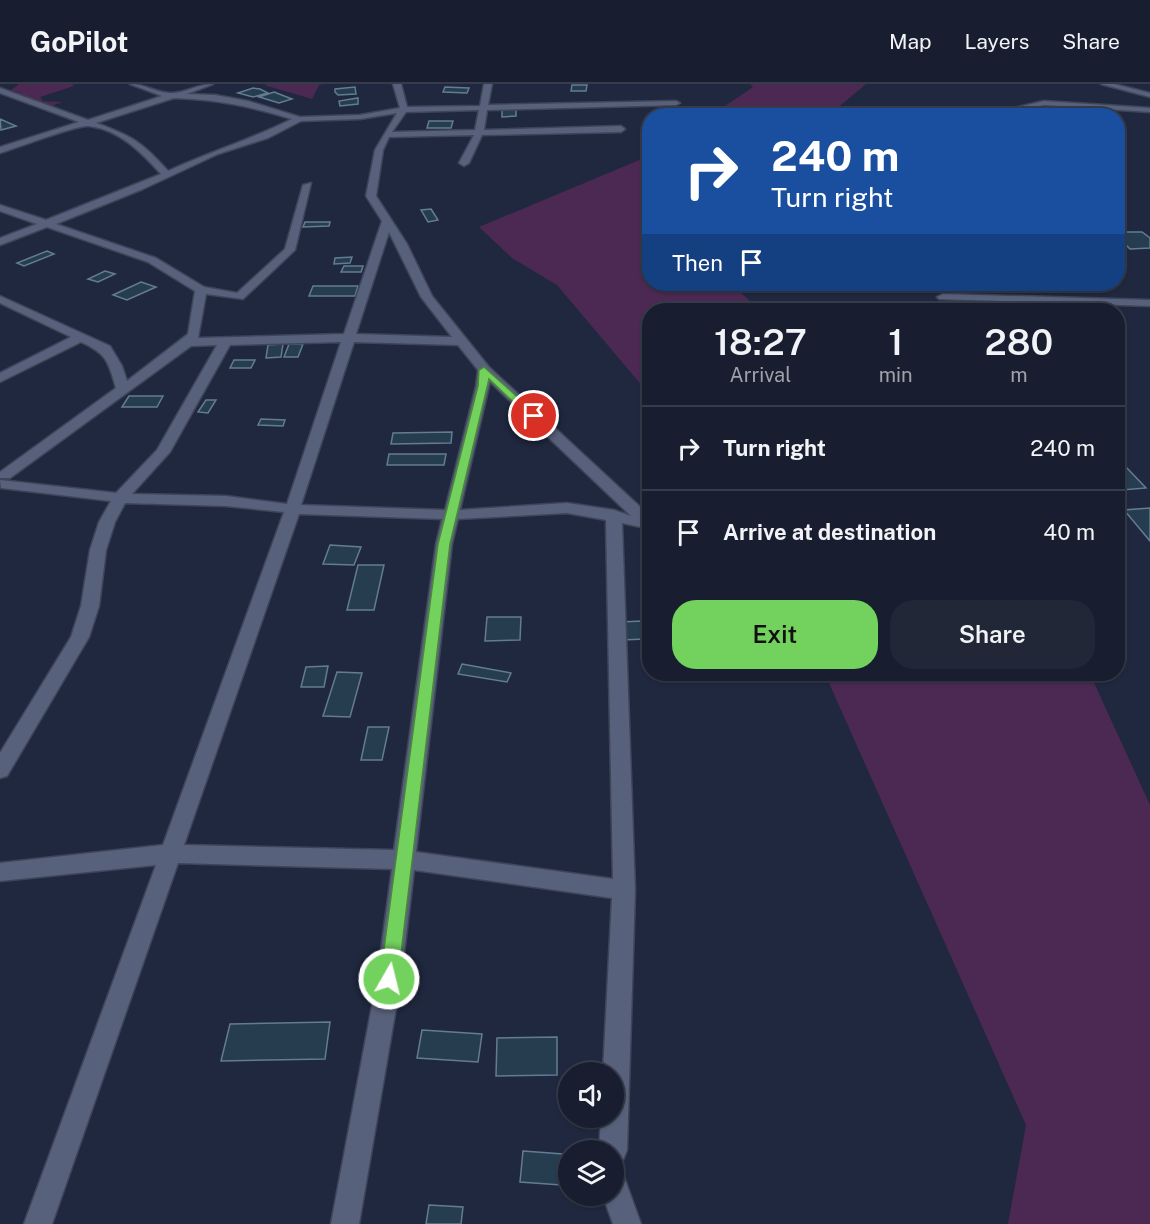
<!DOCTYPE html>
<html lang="en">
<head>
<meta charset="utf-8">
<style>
  :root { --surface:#181e2f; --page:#212737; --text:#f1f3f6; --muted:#9fa2aa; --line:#363c4b; --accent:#73d25d }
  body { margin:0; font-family:"Public Sans",sans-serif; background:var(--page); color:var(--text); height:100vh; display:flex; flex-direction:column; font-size:22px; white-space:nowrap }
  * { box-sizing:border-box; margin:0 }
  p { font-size:20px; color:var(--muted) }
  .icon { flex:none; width:33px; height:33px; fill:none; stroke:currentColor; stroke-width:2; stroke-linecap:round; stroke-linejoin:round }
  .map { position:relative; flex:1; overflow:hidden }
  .sheet { position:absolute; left:642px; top:219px; width:483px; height:378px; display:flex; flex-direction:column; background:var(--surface); border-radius:24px; box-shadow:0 2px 4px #0004,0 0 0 2px var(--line) }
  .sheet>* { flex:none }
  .top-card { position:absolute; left:642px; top:24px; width:483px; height:183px; border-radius:24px; box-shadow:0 2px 4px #0004,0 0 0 2px var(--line); background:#1a4fa0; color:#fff; overflow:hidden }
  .fabs { position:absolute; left:558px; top:978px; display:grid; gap:12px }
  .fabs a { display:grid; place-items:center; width:66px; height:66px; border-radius:50%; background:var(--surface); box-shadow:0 2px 4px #0004,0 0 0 2px var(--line); font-size:30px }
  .pin { position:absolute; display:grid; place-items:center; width:51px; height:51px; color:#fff; margin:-26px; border:3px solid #fff; border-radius:50%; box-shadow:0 2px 6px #0007 }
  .me { position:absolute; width:66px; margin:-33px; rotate:8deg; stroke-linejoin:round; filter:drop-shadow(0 0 4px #0008) }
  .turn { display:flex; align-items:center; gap:21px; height:126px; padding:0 30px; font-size:27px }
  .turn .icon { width:78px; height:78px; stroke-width:2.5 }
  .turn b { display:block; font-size:42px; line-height:51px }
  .then { display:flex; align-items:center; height:57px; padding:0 30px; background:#0003; gap:12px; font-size:22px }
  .eta { display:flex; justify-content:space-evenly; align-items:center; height:102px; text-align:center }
  .eta b { font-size:36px; font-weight:600; line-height:42px }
  .button { display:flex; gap:12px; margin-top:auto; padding:12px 30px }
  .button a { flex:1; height:69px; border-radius:24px; background:var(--accent); color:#111; font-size:24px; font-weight:600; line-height:69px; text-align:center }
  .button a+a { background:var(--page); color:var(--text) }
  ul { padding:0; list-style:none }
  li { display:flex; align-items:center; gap:18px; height:84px; padding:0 30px; border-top:2px solid var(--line) }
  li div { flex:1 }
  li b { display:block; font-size:22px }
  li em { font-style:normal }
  header { display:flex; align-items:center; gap:36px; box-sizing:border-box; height:84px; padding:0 30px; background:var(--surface); border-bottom:2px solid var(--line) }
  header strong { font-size:28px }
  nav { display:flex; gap:33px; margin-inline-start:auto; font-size:21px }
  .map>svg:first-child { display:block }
</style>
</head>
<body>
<header>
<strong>GoPilot</strong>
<nav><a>Map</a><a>Layers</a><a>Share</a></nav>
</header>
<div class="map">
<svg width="1150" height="1140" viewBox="0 0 1150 1140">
  <rect width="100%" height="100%" fill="#20283f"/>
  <!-- green -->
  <path fill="#4c2952" d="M19,0H72L74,2L40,13L43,16L40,17L62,18L49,23L10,9L21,8L10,7Z
    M268,0H324L319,1L312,15L264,1Z
    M750,0H866L829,31H712L753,3Z
    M649,72L650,200H731L760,226H650L649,310L557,201L512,174L479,143Z
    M825,590H1090L1150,721V1140H1008L1026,1041Z"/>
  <!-- building -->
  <path fill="#263d50" stroke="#637c91" stroke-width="1.5" d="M572,1H587L586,7H571Z
    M355,3L356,10L338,11L335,8V5Z
    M445,3L469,4L467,9L443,8Z
    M253,4L260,5L268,9L253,13L238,9Z
    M274,8L292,15L279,19L259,13Z
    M358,14V20L340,22L339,17Z
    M502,23H516V32L502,33Z
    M0,35L16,42L1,46Z
    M429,37H453L451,44H427Z
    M431,125L438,136L428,138L421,126Z
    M305,138H330L329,142L303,143Z
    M1118,148H1142L1150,154V164L1130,165L1118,153Z
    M47,167L54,170L24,182L17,179Z
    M352,173L350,179L334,180L335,174Z
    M344,182H363L361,188H341Z
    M105,187L115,190L98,198L88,195Z
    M141,198L156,203L127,216L113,211Z
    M313,202H358L355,212H309Z
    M283,260L281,273L266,274L268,261Z
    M289,260H303L298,273H284Z
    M234,276H255L251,284H230Z
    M129,312H163L157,323H122Z
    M206,316H216L208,329L198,328Z
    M261,335L285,336L283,342L258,341Z
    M452,348L451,359L391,360L393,349Z
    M389,370H446L444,381H387Z
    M1126,383L1146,404L1122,406L1118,401V384Z
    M1150,424V457L1124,426Z
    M330,461L361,463L354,481L323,480Z
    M358,481H384L374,526H347Z
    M487,533H521L520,556L485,557Z
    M642,537L645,555L622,556L620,538Z
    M462,580L511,589L507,598L458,590Z
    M328,582L324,603H301L306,583Z
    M337,588L362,589L350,633L323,632Z
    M368,643H389L382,676H361Z
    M330,938L325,975L221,977L230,940Z
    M422,946L482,950L478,978L417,974Z
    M557,953V991L496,992L497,954Z
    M523,1067L563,1070L561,1101L520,1098Z
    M429,1121L463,1123L461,1140H426Z"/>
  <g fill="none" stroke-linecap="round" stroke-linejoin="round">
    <!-- street casing -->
    <g stroke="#3f4558" stroke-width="3">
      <path id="street" d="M130,0C144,0 155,8 169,9C183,10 198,0 213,0L187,10L215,11L248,17L300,33L360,31L400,24L393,0H401L407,23L480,22L484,0H492L488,21L676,17L680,19L676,21L487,26L484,46L621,42L625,45L621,48L482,51L469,79L464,82L459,79L474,51L389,53L383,66L376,112L407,160L432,212L489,283L650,432V445L622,439L635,806L627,1066L623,1076L614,1079V1066H599L601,1034H614V988H603L612,814L414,786L401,895L359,1140H331L377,895L392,785L178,779L52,1140H24L156,781L0,797V779L163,761L284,428L226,422L125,419L115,438L106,466L99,522L89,553L7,692L0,694V669L71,553L81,522L90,466L99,438L111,417L1,404L0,396L116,409L157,366L217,261L191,262L10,394H0V388L116,304C108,277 107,270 81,258L0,298V289L71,253L0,219V212L110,262L122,282L127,297L188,250L195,207L148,178L47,143L0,161V154L37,140L0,127V121L46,136L161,90C141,68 120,46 89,42C79,40 16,64 0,69V63L79,38L0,9V4L88,36L162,12ZM174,14C216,15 252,23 292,35C252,55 209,68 168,87C142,58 132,52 96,39ZM479,26L475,46L392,48L406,28ZM397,29L375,66L366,112L382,137L344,250L198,254L206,210L243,215L295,166L311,99L303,101L285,165L237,209L204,203L156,174L56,140L143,105L218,70L268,54L301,37L360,35ZM389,148L421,213L452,253L356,250ZM341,258L287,420L226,412L132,410L170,368L230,261ZM354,258L458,261L478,286L476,302L445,426L301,421ZM490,298L631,432L614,426L567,419L460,426ZM567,429L606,436L613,795L416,768L452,460L458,435ZM299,430L442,435L436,460L394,766L184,761Z
        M1101,0H1114L1150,9V13Z
        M1044,17L1150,24V28L1044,21L998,32H980Z
        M943,210L1150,216V222L939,215L937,213Z
        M614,1089L624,1093L641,1140H613L603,1112H614Z"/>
    </g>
    <!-- street -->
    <use href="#street" fill="#58617b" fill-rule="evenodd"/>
  </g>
  <!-- route -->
  <path fill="#73d25d" stroke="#4b883c" stroke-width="1.5" d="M484,283L539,332L530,334L489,295L450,460L398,895L396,901L389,903L383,901L380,895L438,460L478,302L479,286Z"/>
</svg>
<div class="fabs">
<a><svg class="icon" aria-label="sound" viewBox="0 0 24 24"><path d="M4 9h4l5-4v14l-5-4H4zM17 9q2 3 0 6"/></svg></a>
<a><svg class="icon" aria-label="layers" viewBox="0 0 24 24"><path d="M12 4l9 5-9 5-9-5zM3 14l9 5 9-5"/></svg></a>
</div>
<div class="pin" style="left:534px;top:332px;background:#d93025"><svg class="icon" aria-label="arrive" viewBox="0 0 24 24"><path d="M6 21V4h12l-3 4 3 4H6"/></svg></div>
<svg class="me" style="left:389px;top:895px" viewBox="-20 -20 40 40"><circle r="17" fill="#73d25d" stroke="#fff" stroke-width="3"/><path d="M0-11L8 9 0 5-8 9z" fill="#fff"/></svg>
<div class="top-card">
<div class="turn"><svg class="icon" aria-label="right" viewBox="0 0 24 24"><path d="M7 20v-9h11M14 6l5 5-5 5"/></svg><div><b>240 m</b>Turn right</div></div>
<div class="then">Then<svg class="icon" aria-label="arrive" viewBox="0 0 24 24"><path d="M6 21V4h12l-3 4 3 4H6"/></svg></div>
</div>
<section class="sheet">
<div class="eta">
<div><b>18:27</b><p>Arrival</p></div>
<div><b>1</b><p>min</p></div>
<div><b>280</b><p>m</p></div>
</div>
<ul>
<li><svg class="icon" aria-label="right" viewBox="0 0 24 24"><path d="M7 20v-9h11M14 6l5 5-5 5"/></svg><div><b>Turn right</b></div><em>240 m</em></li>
<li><svg class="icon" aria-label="arrive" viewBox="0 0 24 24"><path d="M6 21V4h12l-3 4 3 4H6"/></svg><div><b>Arrive at destination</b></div><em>40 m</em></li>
</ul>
<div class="button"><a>Exit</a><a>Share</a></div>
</section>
</div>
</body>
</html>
